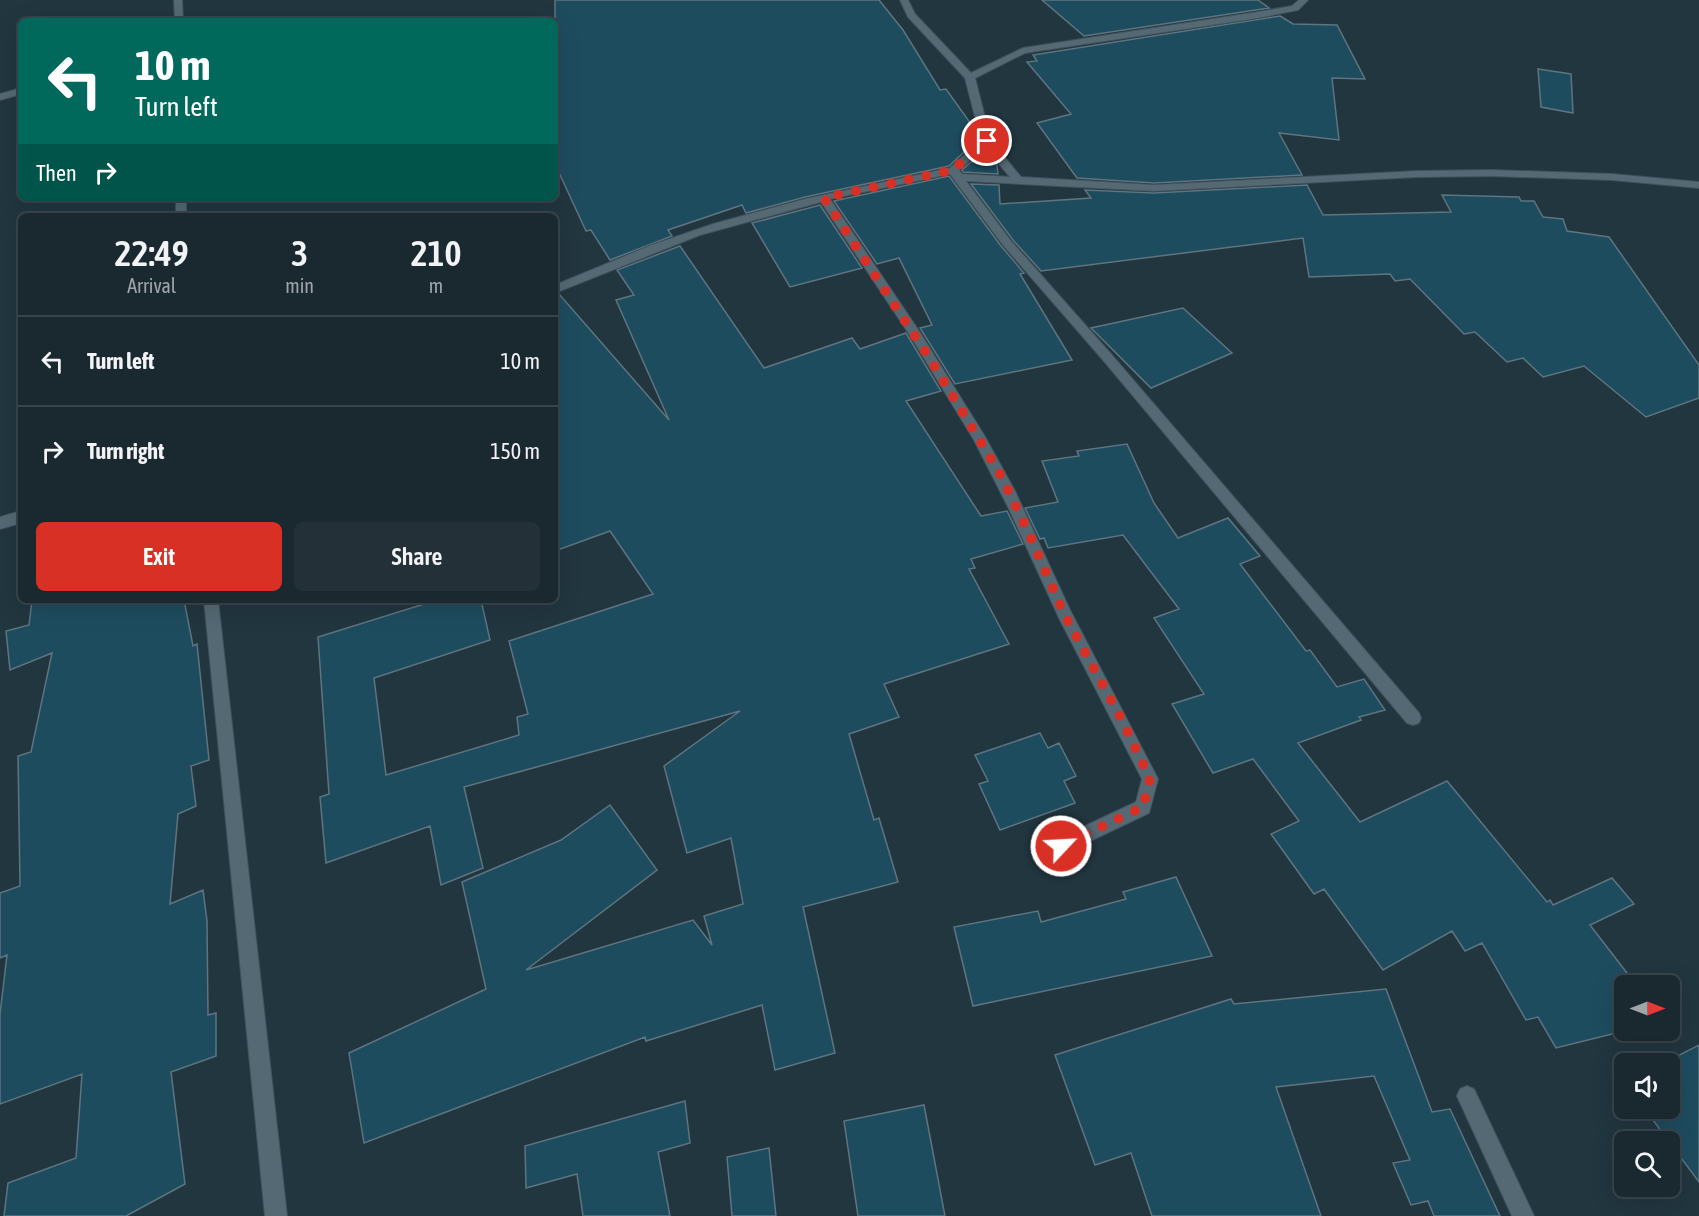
<!DOCTYPE html>
<html lang="en">
<head>
<meta charset="utf-8">
<style>
  :root { --surface:#1a2830; --page:#233038; --text:#f1f3f6; --muted:#9fa6ab; --line:#38444c; --accent:#d93025 }
  body { margin:0; font-family:"Asap Condensed",sans-serif; background:var(--page); color:var(--text); height:100vh; display:flex; flex-direction:column; font-size:22px; white-space:nowrap }
  * { box-sizing:border-box; margin:0 }
  p { font-size:20px; color:var(--muted) }
  .icon { flex:none; width:33px; height:33px; fill:none; stroke:currentColor; stroke-width:2; stroke-linecap:round; stroke-linejoin:round }
  .map { position:relative; flex:1; overflow:hidden }
  .side { position:absolute; left:18px; top:213px; width:540px; height:390px; display:flex; flex-direction:column; background:var(--surface); border-radius:9px; box-shadow:0 6px 24px #0002,0 0 0 2px var(--line) }
  .side>* { flex:none }
  .banner { position:absolute; left:18px; top:18px; width:540px; height:183px; border-radius:9px; box-shadow:0 6px 24px #0002,0 0 0 2px var(--line); background:#00695c; color:#fff; overflow:hidden }
  .needle { width:39px; rotate:90deg }
  .controls { position:absolute; left:1614px; top:975px; display:grid; gap:12px }
  .controls a { display:grid; place-items:center; width:66px; height:66px; border-radius:9px; background:var(--surface); box-shadow:0 6px 24px #0002,0 0 0 2px var(--line); font-size:30px }
  .pin { position:absolute; display:grid; place-items:center; width:51px; height:51px; color:#fff; margin:-26px; border:3px solid #fff; border-radius:50%; box-shadow:0 2px 6px #0007 }
  .me { position:absolute; width:66px; margin:-33px; rotate:65deg; stroke-linejoin:round; filter:drop-shadow(0 0 4px #0008) }
  .turn { display:flex; align-items:center; gap:21px; height:126px; padding:0 18px; font-size:27px }
  .turn .icon { width:78px; height:78px; stroke-width:2.5 }
  .turn b { display:block; font-size:42px; line-height:51px }
  .then { display:flex; align-items:center; height:57px; padding:0 18px; background:#0003; gap:12px; font-size:22px }
  .eta { display:flex; justify-content:space-evenly; align-items:center; height:102px; text-align:center }
  .eta b { font-size:36px; font-weight:600; line-height:42px }
  .primary-button { display:flex; gap:12px; margin-top:auto; padding:12px 18px }
  .primary-button a { flex:1; height:69px; border-radius:9px; background:var(--accent); color:#fff; font-size:24px; font-weight:600; line-height:69px; text-align:center }
  .primary-button a+a { background:var(--page); color:var(--text) }
  ul { padding:0; list-style:none }
  li { display:flex; align-items:center; gap:18px; height:90px; padding:0 18px; border-top:2px solid var(--line) }
  li div { flex:1 }
  li b { display:block; font-size:22px }
  li em { font-style:normal }
  .map>svg:first-child { display:block }
</style>
</head>
<body>
<div class="map">
<svg width="1699" height="1216" viewBox="0 0 1699 1216">
  <rect width="100%" height="100%" fill="#223640"/>
  <!-- building -->
  <path fill="#1e4c5f" stroke="#5e747f" stroke-width="1.5" d="M555,0H879L903,30L940,90L946,89L976,131L978,139L949,166L805,197L746,213L742,205L668,230L672,236L610,260L591,230L586,231L555,164Z
    M1042,0H1258L1269,8L1084,36Z
    M1280,16L1293,24L1337,25L1365,79L1332,78L1339,140L1279,133L1302,175L1154,183L1077,178L1037,123L1071,114L1027,62L1037,61L1033,55Z
    M1538,69L1571,74L1573,113L1541,107Z
    M985,150L997,165L998,174L963,172L962,170Z
    M949,176L1001,246L1024,273L1020,274L1072,360L955,384L920,328L932,325L899,258L877,264L834,201Z
    M971,184L999,185L1000,204L1091,198L1085,190L1154,193L1307,185L1323,215L1451,212L1442,195L1519,197L1521,201H1534L1543,217L1563,219L1567,231L1609,237L1699,365V398L1646,417L1584,366L1543,377L1523,358L1507,362L1475,332L1464,334L1410,279L1395,281L1390,274L1309,277L1303,238L1041,271L1013,240Z
    M820,205L862,268L790,287L752,223Z
    M680,246L764,368L852,338L860,349L906,333L941,391L906,401L981,516L1007,511L1023,544L971,559L975,568L969,569L1009,644L884,684L899,717L849,734L874,820L879,818L898,882L803,907L835,1053L775,1070L762,1005L646,1041L645,1037L364,1143L349,1053L486,989L462,882L561,840L610,805L657,870L526,970L693,920L712,945L704,916L743,904L731,838L687,853L664,766L740,711L464,787L483,868L441,885L430,826L326,863L320,797L329,794L318,637L437,600H481L490,640L374,678L386,775L519,735L517,717L528,714L509,641L653,594L610,531L555,551V295L559,294L669,420L616,300L634,295L617,270Z
    M1183,308L1232,353L1151,388L1091,328Z
    M1127,444L1154,503L1178,538L1228,518L1260,556L1240,564L1306,651L1310,650L1337,687L1364,679L1385,710L1359,717L1361,720L1298,743L1360,822L1447,781L1547,902L1550,900L1553,905L1612,878L1634,904L1590,925L1637,986H1624V1030H1628L1556,1048L1538,1017L1526,1020L1482,943L1465,951L1452,931L1383,970L1324,889L1314,894L1271,834L1299,821L1253,759L1213,773L1172,704L1204,694L1154,618L1179,609L1123,535L1048,548L1044,538L1040,539L1025,508L1058,502L1042,461L1079,456L1077,451Z
    M32,600H184L193,646L197,644L209,760L191,766L196,806L178,814L170,904L203,890L207,921L208,1015L216,1013V1056L171,1072L185,1184L126,1216H4L8,1183L76,1158L82,1074L0,1104V1014L7,955L0,958V893L20,886L18,756L31,752L52,653L10,670L6,631L29,625Z
    M1040,733L1048,748L1059,743L1076,776L1064,781L1075,803L1000,830L979,784L988,781L975,755Z
    M1176,877L1212,956L973,1006L954,927L1038,911L1041,922L1126,899L1123,892Z
    M1386,989L1432,1112L1450,1109L1500,1216H1434L1428,1201L1411,1205L1393,1163L1410,1160L1374,1076L1276,1087L1321,1216H1152L1131,1153L1095,1165L1055,1055L1231,999L1234,1004Z
    M1699,1045V1182L1644,1108H1670V1064H1662Z
    M685,1101L690,1143L658,1152L670,1216H583L577,1174L526,1188L525,1146Z
    M924,1105L945,1216H858L844,1121Z
    M769,1148L776,1216H732L727,1157Z"/>
  <g fill="none" stroke-linecap="round" stroke-linejoin="round">
    <!-- minor casing -->
    <g stroke="#41525a" stroke-width="2">
      <path id="minor" d="M174,0H182L183,21H175Z
        M900,0H908L915,14L971,73L1023,48L1258,12L1292,6L1299,0H1308L1298,10L1258,18L1025,53L975,78L991,141L1021,177L1154,185L1417,171L1491,170L1612,174L1699,182V188L1612,180L1491,176L1417,177L1154,191L966,181L1011,241L1111,354L1419,713L1421,718L1419,723L1413,725L1407,723L1103,360L1003,245L950,174L830,199L919,331L984,435L1015,491L1070,610L1158,779L1149,813L1061,855L1055,852L1052,846L1055,840L1136,802L1142,779L1059,618L1009,509L974,440L911,337L821,202L700,235L555,293V285L652,245L713,224L805,199L950,168L981,140L965,78L908,17ZM985,147L1010,177L962,174L959,170Z
        M21,88V94L0,100V94Z
        M176,198H186V216H176Z
        M21,511V523L0,529V517Z
        M204,600H218L287,1216H265Z
        M1467,1086L1474,1089L1534,1216H1512L1457,1096L1460,1089Z"/>
    </g>
    <!-- minor -->
    <use href="#minor" fill="#546974" fill-rule="evenodd"/>
  </g>
  <g fill="none" stroke-linecap="round" stroke-linejoin="round">
    <!-- route -->
    <path stroke="#d93025" stroke-width="10" stroke-dasharray="0 18" d="M987,141L953,170L824,198L930,359L999,472L1027,529L1064,614L1122,720L1150,779L1143,807L1061,846"/>
  </g>
</svg>
<div class="controls">
<a><svg class="needle" viewBox="-14 -14 28 28"><path d="M0-13l5 13h-10z" fill="#e53935"/><path d="M0 13l5-13h-10z" fill="#9fa6ab"/></svg></a>
<a><svg class="icon" aria-label="sound" viewBox="0 0 24 24"><path d="M4 9h4l5-4v14l-5-4H4zM17 9q2 3 0 6"/></svg></a>
<a><svg class="icon" aria-label="search" viewBox="0 0 24 24"><circle cx="10" cy="10" r="6"/><path d="M15 15l6 6"/></svg></a>
</div>
<div class="pin" style="left:987px;top:141px;background:#d93025"><svg class="icon" aria-label="arrive" viewBox="0 0 24 24"><path d="M6 21V4h12l-3 4 3 4H6"/></svg></div>
<svg class="me" style="left:1061px;top:846px" viewBox="-20 -20 40 40"><circle r="17" fill="#d93025" stroke="#fff" stroke-width="3"/><path d="M0-11L8 9 0 5-8 9z" fill="#fff"/></svg>
<div class="banner">
<div class="turn"><svg class="icon" aria-label="left" viewBox="0 0 24 24"><path d="M17 20v-9H6M10 6l-5 5 5 5"/></svg><div><b>10 m</b>Turn left</div></div>
<div class="then">Then<svg class="icon" aria-label="right" viewBox="0 0 24 24"><path d="M7 20v-9h11M14 6l5 5-5 5"/></svg></div>
</div>
<section class="side">
<div class="eta">
<div><b>22:49</b><p>Arrival</p></div>
<div><b>3</b><p>min</p></div>
<div><b>210</b><p>m</p></div>
</div>
<ul>
<li><svg class="icon" aria-label="left" viewBox="0 0 24 24"><path d="M17 20v-9H6M10 6l-5 5 5 5"/></svg><div><b>Turn left</b></div><em>10 m</em></li>
<li><svg class="icon" aria-label="right" viewBox="0 0 24 24"><path d="M7 20v-9h11M14 6l5 5-5 5"/></svg><div><b>Turn right</b></div><em>150 m</em></li>
</ul>
<div class="primary-button"><a>Exit</a><a>Share</a></div>
</section>
</div>
</body>
</html>
